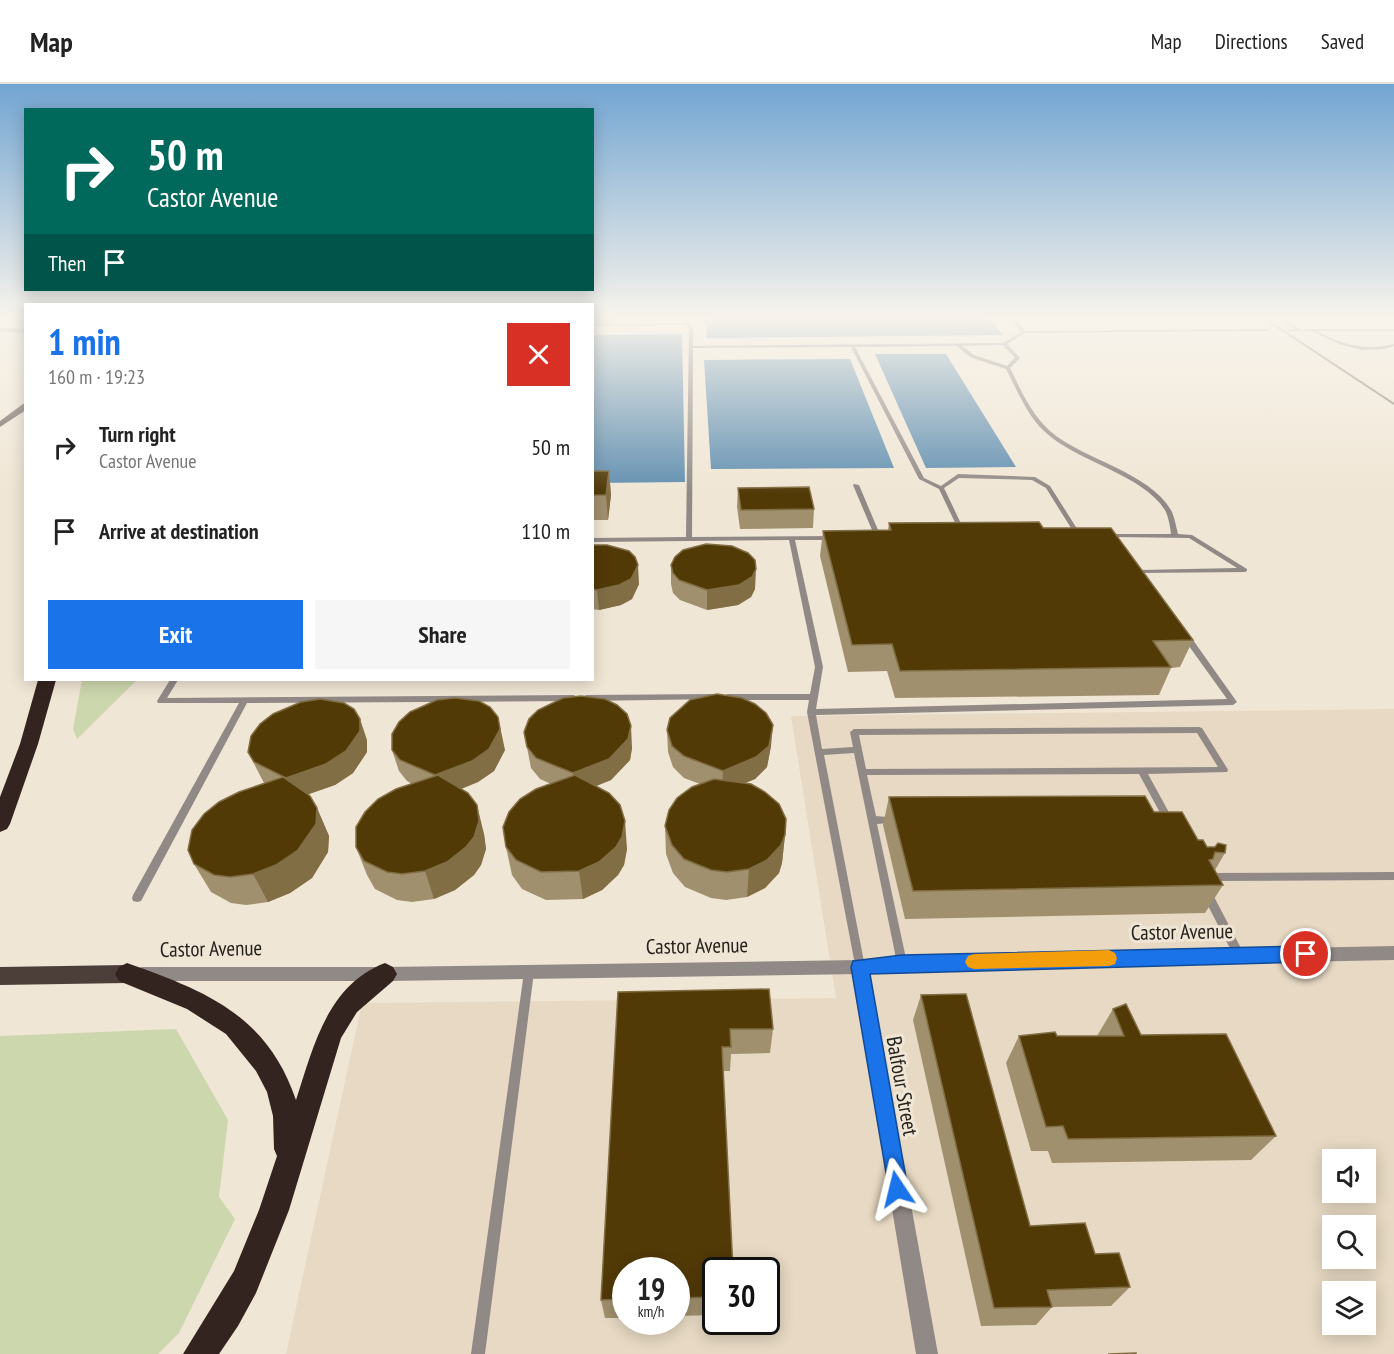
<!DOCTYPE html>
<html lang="en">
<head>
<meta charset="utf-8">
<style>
  :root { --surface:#fff; --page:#f6f6f6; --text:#222; --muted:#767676; --line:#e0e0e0; --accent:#1a73e8 }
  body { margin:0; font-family:"PT Sans Narrow",sans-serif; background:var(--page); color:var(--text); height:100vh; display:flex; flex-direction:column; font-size:22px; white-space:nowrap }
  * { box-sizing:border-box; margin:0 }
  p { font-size:20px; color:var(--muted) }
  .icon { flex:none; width:33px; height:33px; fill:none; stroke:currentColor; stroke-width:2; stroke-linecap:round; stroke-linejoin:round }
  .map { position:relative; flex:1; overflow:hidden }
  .panel { position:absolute; left:24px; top:219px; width:570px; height:378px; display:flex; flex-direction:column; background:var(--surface); border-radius:0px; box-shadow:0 3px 15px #0003 }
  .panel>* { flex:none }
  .hud { position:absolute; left:24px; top:24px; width:570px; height:183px; border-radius:0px; box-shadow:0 3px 15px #0003; background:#00695c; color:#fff; overflow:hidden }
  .fabs { position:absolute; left:1322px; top:1065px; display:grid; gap:12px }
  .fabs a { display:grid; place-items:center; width:54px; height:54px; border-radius:0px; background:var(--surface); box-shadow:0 3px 15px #0003; font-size:30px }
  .speed { position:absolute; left:612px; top:1173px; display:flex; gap:12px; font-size:30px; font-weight:700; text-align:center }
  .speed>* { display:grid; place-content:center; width:78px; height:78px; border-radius:50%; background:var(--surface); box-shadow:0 3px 15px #0003; line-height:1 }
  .speed small { font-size:15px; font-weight:400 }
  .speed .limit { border:3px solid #111; border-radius:9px; background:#fff; color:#111 }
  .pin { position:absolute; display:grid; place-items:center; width:51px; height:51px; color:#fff; margin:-26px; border:3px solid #fff; border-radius:50%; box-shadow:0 2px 6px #0007 }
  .me { position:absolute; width:66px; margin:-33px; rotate:350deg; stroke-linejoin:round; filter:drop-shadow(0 0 4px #0008) }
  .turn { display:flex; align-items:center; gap:21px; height:126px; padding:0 24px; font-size:27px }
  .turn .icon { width:78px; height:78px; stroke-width:2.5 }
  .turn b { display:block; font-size:42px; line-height:51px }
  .then { display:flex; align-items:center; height:57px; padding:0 24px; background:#0003; gap:12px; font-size:22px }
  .round { display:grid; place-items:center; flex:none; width:63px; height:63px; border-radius:0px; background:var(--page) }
  .summary { display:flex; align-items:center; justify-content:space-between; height:102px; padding:0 24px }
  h1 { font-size:36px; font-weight:700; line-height:45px; color:var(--accent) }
  .cta { display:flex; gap:12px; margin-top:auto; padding:12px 24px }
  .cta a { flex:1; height:69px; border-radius:0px; background:var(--accent); color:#fff; font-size:24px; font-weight:700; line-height:69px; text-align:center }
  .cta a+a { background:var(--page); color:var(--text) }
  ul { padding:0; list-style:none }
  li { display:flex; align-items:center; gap:18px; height:84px; padding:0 24px }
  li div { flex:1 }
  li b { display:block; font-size:22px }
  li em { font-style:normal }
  header { display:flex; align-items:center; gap:36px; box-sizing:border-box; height:84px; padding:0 30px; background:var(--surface); border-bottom:2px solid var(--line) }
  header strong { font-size:28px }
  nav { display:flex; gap:33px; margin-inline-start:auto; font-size:21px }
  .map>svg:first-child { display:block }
</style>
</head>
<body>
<header>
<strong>Map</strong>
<nav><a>Map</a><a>Directions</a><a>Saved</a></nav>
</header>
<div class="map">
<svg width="1394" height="1270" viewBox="0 0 1394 1270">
  <rect width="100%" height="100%" fill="#f0e6d5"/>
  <!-- built -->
  <path fill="#e7d9c3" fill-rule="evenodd" d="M1394,625V1270H286L362,919L836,914L791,632ZM1332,1076H1365V1108H1332ZM1332,1142H1365V1174H1332ZM626,1186H676V1238H626ZM716,1186H766V1238H716ZM1332,1208H1365V1240H1332Z"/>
  <!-- green -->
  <path fill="#cdd7ae" d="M82,596H137L77,655L73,645Z
    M176,945L228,1036L219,1113L235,1135L179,1249L158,1270H0V952Z"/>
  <!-- water -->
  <path fill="#618fb0" d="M705,232H988L1003,251L707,254Z
    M682,250L685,398L593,399L592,251Z
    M875,270H946L1016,383L926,384Z
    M850,275L894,384L711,385L704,276Z"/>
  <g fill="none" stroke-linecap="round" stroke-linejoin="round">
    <!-- service -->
    <path fill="#918986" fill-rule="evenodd" d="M682,232H686L693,245V262L1003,259L1021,248L1008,232H1013L1025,247L1268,245L1267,247L1025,249L1007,260L1020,274L1010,284C1021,306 1031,330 1050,347C1083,376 1151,388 1172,428C1175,435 1176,443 1178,450L1192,451L1247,485V487L1245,488L1138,489L1137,488L1140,486L1237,484L1189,454L1113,453V451L1115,450H1171C1170,443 1169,435 1166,428C1146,391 1076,378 1044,347C1027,331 1017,306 1006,285L970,273L957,262L855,263L924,394L941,402L958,390L1035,393L1050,402L1081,451L1080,452H1076L1046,404L1032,396L959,394L944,404L965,448L962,450L960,449L939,405L919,395L851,263L693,264L692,453L834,452L837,454L834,456H795L823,583L816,625L1227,615L1181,551L1185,549H1188L1237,618L1233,621L816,631L822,665L853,663L850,648L854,645L1199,643L1202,644L1227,684L1228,686L1227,688L1148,690L1172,734L1170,736H1164L1139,690L867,691L876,732L898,734L900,736L898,738L877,740L907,879L906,882L902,884L898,882L897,879L854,669L824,671L865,883L864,886L860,888L856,886L807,628L809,616H727L723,613L727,610H810L815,583L789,456L592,458V454L686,453L689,245L687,241L592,242V240L686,239ZM1003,261L1015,274L1007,282L974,271L962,262ZM1197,649L1218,683L866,685L859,651Z
      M1276,232H1281L1300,245H1394V247H1317C1342,261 1367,267 1394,260V262L1384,265L1362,266L1339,260L1311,247H1287V245H1294Z
      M854,400L859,401L881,453L880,454L878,455L875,453L853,401Z
      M170,596H178L167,614L574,611L578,614L574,617L247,619L141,817L137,818L133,817L132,814L133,811L239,619H158L157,617Z
      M715,610L719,613L718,615L586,617L582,614L586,611Z
      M1394,788V796L1213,797L1210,796L1208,793L1210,790L1213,789Z
      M1207,806L1211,807L1243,868L1244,871L1243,874L1239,876L1235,874L1202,810L1203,807Z
      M529,883L533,885L534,888L485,1270H471L524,888L525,885Z"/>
    <!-- minor -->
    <path fill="#918986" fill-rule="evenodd" d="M0,244L26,245V249L0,248Z
      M860,876L866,878L868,883L938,1270H916L852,883L854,878Z"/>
    <!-- tertiary -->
    <path fill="#918986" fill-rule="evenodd" d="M1394,862V876L902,886L860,890L385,897H142L136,895L134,890L136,885L142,883H385L860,876L902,872Z"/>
    <!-- secondary -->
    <path fill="#685c58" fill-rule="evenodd" d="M23,320H26V326L0,343V337Z"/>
    <!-- primary -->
    <path fill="#4c3e39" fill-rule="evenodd" d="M127,881L134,884L137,890L134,896L127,899L0,901V883Z"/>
    <!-- motorway -->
    <path fill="#34241f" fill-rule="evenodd" d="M38,596H56L38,660L10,740L7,745L0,748V713L20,660Z
      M127,879C206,907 267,931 296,1016C313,964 327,901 385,879L393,883L397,890L393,897L357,928L341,954L289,1126L256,1209L238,1242L219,1270H183L234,1187L259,1126L277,1072L274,1065L273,1032L267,1008L256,987L226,950L187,925L119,897L115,890L119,883Z"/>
    <!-- rail -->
    <path stroke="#888176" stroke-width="2" d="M1261,232L1394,320"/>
  </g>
  <!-- wall -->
  <path fill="#a1906e" d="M592,232H619L618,237L592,239Z
    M609,387L611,411L608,436H592V411Z
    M738,404L814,425L813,444L740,445L737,423Z
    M889,439L1043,444L1193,556L1180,583L1171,584L1159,611L895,614L887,587L848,588L820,472L823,447L888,446Z
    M592,461L639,500L632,515L621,521L599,526L592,525Z
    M671,481L755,505L751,513L738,521L707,526L680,516L673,509L671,500Z
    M667,646L771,662L767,683L755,695L744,699L785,751L782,779L779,789L765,804L747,813L726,816L711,814L685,803L673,789L666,770L665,742L700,700L684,694L673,683L668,668Z
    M524,648L632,664L630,676L611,696L596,702L627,765L624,781L618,791L602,806L583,815L546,816L522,805L512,791L506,763L551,700L540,695L531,684Z
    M367,656V668L353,689L335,701L308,710L317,724L329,752L328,768L312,794L290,809L268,818L246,821L231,819L211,808L194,780L264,699L248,668Z
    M392,666H505L494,687L478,698L461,705L484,750L486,765L481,781L474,791L455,806L434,815L412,818L397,816L375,805L367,791L356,763L412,700L407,697L399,687Z
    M889,713L1154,728L1198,756L1207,763L1225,769L1215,786L1223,801L1205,829L905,835L883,741Z
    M618,908L773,945L770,969L731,970L730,987H723L716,1186V1231L676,1232V1186H626V1234H605L601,1216Z
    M921,911L1030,1142L1095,1170L1130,1203L1111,1222L1052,1223L1036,1241L981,1242L913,936Z
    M1113,925L1141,951L1276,1052L1251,1076L1052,1079L1048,1067H1031L1006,979L1019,952H1097Z"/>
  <!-- shaded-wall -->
  <path fill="#816e45" d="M609,387L611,411L608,436L606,411Z
    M638,481L639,500L632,515L621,521L599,526L597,506Z
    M756,485L755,505L751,513L738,521L707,526V506Z
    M498,633L505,666L494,687L478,698L441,713L435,691Z
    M360,635L367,656V668L353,689L335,701L295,715L286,694Z
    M773,641L771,662L767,683L755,695L722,709L723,687Z
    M631,642L632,664L630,676L611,696L576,710L573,689Z
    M477,721L484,750L486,765L481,781L474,791L455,806L434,815L425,787Z
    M317,724L329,752L328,768L312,794L290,809L268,818L253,790Z
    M625,737L627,765L624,781L618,791L602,806L583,815L579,787Z
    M785,751L782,779L779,789L765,804L747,813L749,785Z"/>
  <!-- building -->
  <path fill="#523a07" stroke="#816e45" stroke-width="1.5" d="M592,387H609L606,411H592Z
    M809,403L814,425L741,426L738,404Z
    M1039,438L1043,444H1111L1193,556L1153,557L1171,583L900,587L892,560L852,561L823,447L891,446L889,439Z
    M706,460L732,462L748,469L755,476L756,485L752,493L739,501L707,506L679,496L673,489L671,481L675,473L683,466Z
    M592,461H607L629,467L635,473L638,481L631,495L619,501L597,506L592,505Z
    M717,610L742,614L755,620L766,629L773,641L769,662L756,673L723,687L684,672L672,662L667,646L670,634L690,616Z
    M581,612L605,615L617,621L627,630L631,642L628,655L609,675L573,689L536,674L527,663L524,648L529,635L538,626L563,614Z
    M455,614L479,617L490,623L498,633L500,645L489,665L472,677L435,691L400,676L392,666V650L399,638L410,628L437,616Z
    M320,615L344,619L354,625L360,635V647L346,667L326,680L286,694L254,678L248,668L251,652L260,640L273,630L301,618Z
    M438,691L468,709L477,721L479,737L474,753L466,763L447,778L425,787L402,790L387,788L364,777L356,763V743L365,728L378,715L396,705Z
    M575,691L609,709L620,721L625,737L622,753L616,763L599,778L579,787L541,788L516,776L506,763L503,743L509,728L520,715L536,705Z
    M283,693L310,712L317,724L316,740L298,766L276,781L253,790L230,793L214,791L194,780L188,766L192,746L204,730L219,718L239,708Z
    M714,695L751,700L765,708L779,720L786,735L785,751L781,761L767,776L749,785L727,788L711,786L684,775L672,761L665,742L669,726L677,714L692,703Z
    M1145,712L1154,728H1182L1198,756H1203L1207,763H1215L1218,759L1226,761L1225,769L1215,768L1213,775L1209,776L1223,801L913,807L889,713Z
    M769,905L773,945H730L731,963H722L733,1186H716V1213L676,1214V1186H626V1215L601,1216L618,908Z
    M966,910L1030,1142L1085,1139L1095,1170L1119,1169L1130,1203L1047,1206L1052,1223L994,1224L921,911Z
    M1126,920L1141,951L1226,950L1276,1052L1068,1055L1063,1042L1046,1043L1019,952L1055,948L1057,952H1124L1113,925Z
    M1136,1269V1270H1108Z"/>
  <!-- sky -->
  <linearGradient id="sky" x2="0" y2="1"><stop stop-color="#72a5d2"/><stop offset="0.57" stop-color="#f8f4ec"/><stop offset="1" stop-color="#f8f4ec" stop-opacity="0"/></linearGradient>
  <rect width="1394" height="410" fill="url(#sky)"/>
  <!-- route -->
  <path fill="#1a73e8" stroke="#114b97" stroke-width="1.5" d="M1306,862L1312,865L1314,870L1312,876L1306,878L870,890L908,1105L905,1112L897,1115L890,1112L851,883L853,877L902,871Z"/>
  <!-- slow -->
  <path fill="#f59e0b" d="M1109,866L1115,869L1117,874L1115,880L1109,882L974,885L968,883L965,878L968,872L974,870Z"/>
  <g text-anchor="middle" stroke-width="6" stroke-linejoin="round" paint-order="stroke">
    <!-- near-street labels -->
    <g font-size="21" fill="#26221c" stroke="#f0e6d5">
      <text transform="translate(1182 848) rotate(-1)" y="7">Castor Avenue</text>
      <text transform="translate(697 862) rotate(-1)" y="7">Castor Avenue</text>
      <text transform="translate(211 865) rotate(-1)" y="7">Castor Avenue</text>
      <text transform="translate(902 1002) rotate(80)" y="7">Balfour Street</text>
    </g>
  </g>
</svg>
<div class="fabs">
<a><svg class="icon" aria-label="sound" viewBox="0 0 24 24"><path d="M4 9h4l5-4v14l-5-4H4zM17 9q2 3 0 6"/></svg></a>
<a><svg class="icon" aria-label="search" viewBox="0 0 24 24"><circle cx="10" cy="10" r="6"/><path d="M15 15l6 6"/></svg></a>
<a><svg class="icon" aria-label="layers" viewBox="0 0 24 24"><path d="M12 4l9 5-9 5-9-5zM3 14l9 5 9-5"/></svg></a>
</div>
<div class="speed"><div>19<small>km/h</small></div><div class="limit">30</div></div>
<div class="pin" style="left:1306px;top:870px;background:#d93025"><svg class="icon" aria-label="arrive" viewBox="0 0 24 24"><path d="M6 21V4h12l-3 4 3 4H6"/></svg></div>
<svg class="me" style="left:897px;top:1105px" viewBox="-20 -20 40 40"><path d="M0-17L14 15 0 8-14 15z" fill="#1a73e8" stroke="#fff" stroke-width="4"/></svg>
<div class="hud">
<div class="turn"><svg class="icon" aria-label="right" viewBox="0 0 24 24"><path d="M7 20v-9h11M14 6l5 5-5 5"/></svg><div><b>50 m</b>Castor Avenue</div></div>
<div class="then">Then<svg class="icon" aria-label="arrive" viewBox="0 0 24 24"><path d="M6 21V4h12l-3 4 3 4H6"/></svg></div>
</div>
<section class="panel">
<div class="summary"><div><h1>1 min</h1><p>160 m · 19:23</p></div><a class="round" style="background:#d93025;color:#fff"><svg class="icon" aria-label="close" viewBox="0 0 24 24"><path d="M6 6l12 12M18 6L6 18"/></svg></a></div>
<ul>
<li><svg class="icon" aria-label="right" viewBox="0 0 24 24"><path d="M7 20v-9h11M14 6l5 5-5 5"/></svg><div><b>Turn right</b><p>Castor Avenue</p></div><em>50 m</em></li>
<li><svg class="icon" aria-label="arrive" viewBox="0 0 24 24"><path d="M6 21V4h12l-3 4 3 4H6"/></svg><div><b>Arrive at destination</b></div><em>110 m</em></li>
</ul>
<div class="cta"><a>Exit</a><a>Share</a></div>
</section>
</div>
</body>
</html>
